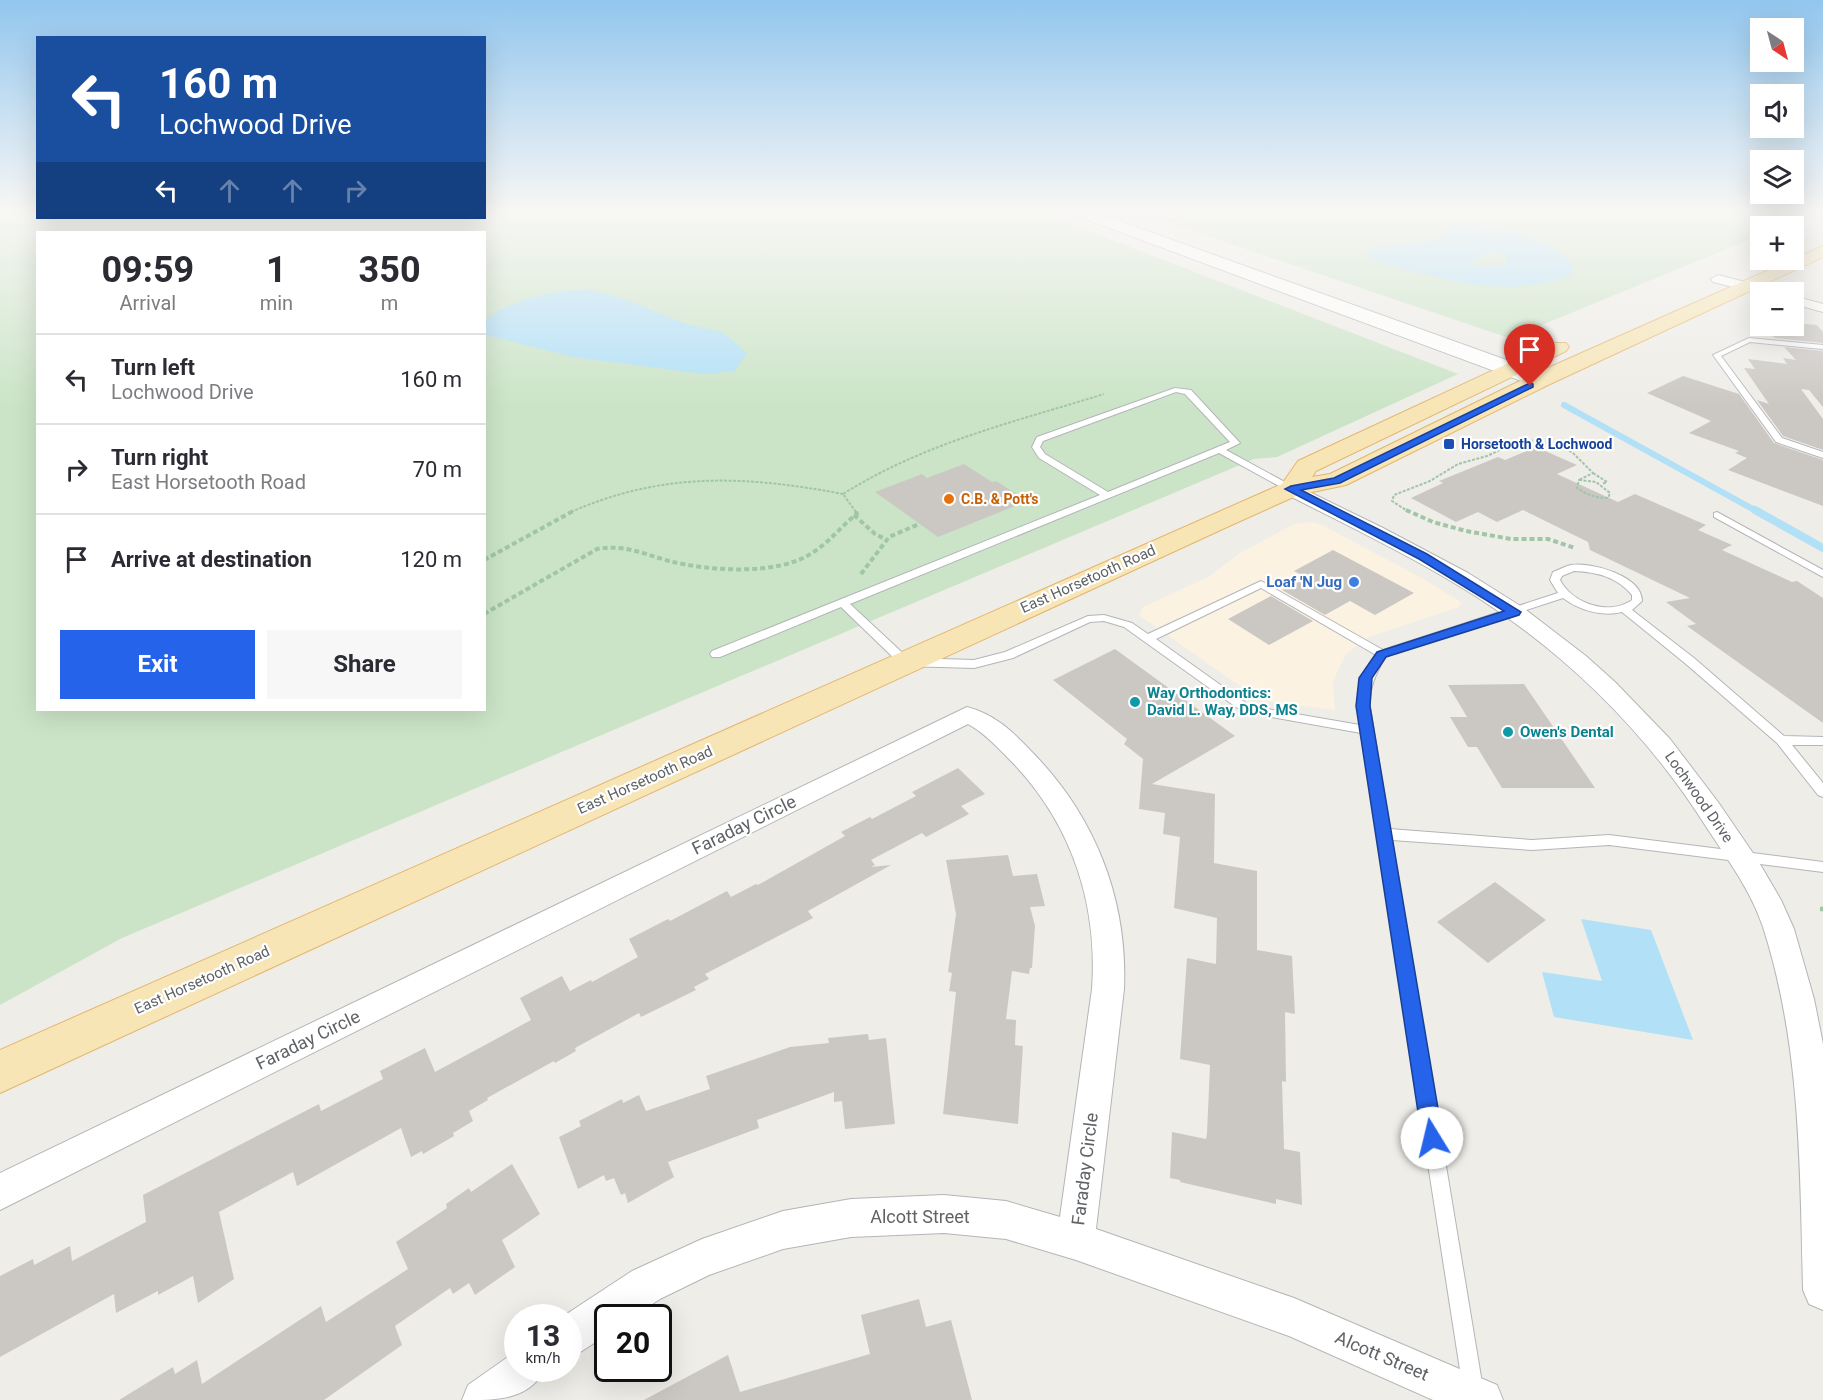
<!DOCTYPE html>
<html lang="en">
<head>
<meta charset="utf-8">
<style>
  :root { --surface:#fff; --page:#f7f7f7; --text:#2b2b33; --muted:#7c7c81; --line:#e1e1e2; --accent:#2563eb }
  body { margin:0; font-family:Roboto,sans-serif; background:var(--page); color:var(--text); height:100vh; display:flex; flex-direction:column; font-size:22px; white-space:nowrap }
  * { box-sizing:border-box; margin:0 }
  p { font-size:20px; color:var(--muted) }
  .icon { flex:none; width:33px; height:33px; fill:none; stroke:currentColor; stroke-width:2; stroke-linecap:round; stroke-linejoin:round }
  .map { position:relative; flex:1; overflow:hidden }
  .details { position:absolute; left:36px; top:231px; width:450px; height:480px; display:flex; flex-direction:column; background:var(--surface); border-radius:0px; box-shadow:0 6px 24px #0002 }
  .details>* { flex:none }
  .top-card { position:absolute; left:36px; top:36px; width:450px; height:183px; border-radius:0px; box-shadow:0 6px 24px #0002; background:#1a4fa0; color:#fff; overflow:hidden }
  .needle { width:39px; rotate:144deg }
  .tools { position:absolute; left:1750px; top:18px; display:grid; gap:12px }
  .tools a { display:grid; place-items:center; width:54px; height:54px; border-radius:0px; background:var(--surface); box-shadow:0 6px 24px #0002; font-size:30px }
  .speed { position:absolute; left:504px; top:1304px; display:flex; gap:12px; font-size:30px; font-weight:700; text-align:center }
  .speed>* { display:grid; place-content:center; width:78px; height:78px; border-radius:50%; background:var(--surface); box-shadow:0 6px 24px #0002; line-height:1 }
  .speed small { font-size:15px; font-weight:400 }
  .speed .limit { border:3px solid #111; border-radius:9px; background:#fff; color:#111 }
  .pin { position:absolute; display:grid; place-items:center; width:51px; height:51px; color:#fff; margin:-62px -26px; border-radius:50% 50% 50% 0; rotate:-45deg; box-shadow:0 0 6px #0007 }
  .pin .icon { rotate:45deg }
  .me { position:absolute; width:66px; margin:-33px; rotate:351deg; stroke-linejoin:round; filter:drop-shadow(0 0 4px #0008) }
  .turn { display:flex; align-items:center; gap:21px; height:126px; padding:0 24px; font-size:27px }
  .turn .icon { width:78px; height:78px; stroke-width:2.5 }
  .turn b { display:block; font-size:42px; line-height:51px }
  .lanes { display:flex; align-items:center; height:57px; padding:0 24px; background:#0003; justify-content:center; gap:30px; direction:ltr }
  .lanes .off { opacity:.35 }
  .eta { display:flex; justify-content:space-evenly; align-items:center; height:102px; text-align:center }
  .eta b { font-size:36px; font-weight:700; line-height:42px }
  .primary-button { display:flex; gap:12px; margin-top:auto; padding:12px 24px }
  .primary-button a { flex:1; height:69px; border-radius:0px; background:var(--accent); color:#fff; font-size:24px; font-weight:700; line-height:69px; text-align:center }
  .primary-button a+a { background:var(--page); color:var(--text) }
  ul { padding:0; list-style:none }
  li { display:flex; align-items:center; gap:18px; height:90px; padding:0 24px; border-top:2px solid var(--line) }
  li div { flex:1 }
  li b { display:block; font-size:22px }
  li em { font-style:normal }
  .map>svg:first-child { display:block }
</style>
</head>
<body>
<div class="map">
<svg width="1823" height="1400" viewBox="0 0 1823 1400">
  <rect width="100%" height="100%" fill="#efede8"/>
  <!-- commercial -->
  <path fill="#fbf2e1" d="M1309,522L1320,524L1420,577L1461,602L1459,607L1369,637L1346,654L1333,681L1335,710L1261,701L1139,615L1143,607L1210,576L1240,553L1294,524Z"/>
  <!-- green -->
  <path fill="#cbe4c7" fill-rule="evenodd" d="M0,210H37L38,218H484L485,210H1035L1458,374L1277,457L1254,459L122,938L0,1005ZM38,232H484V710H38Z
    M1130,210H1823L1782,226H1761V235L1515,336L1506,337Z"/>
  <!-- water -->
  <path fill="#b1e0f7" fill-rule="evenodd" d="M1453,222C1484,222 1555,240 1573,266L1569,276C1514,295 1470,286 1415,272C1399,268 1380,265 1367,255V250C1392,243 1418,247 1443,237L1444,228ZM1487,251H1496L1505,255L1507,264C1496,268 1478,267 1468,262L1482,257Z
    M589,289L616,296L684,323L724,333L747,353L735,371L704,374L572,357L485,335V320C513,298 553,291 589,289Z
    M1581,919L1651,930L1693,1040L1554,1017L1542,972L1602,981Z"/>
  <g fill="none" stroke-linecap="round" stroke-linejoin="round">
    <!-- stream-far1 -->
    <path stroke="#b1e0f7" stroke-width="6" d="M1564,405L1758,512"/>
    <!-- stream -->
    <path stroke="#b1e0f7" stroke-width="8" d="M1755,510L1823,548"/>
  </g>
  <!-- building -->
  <path fill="#cbc8c4" d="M1794,323L1817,325L1823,332V343L1775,338L1762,326H1794Z
    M1784,347L1823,351V407L1809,390L1801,389L1823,419V450L1783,436L1757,400L1769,404L1744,368L1755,369L1748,359L1787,364L1783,358L1796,360Z
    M1683,376L1739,394L1774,443L1823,460V506L1728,470L1747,458L1735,453L1739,451L1689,433L1711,421L1647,393Z
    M1536,447L1577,465L1557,474L1618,502L1635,494L1706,525L1698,530L1732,545L1722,550L1792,582L1797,581L1823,598V723L1687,626L1696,624L1666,602L1690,598L1590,550L1588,542L1523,510L1497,522L1478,512L1456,522L1411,498L1443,483L1439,481L1498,457L1505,460Z
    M964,464L992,482L996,481L1020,496L1006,501L1015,506L938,537L875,492L922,474L927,478Z
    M1333,550L1414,593L1375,615L1350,601L1325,615L1282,590L1307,578L1294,571Z
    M1271,596L1313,621L1269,645L1228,619Z
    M1115,649L1235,736L1152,784L1215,794L1214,863L1257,871V950L1292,956L1295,1014L1285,1012L1286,1082L1282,1081L1284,1149L1300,1152L1302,1205L1276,1199V1204L1180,1182V1180L1170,1178L1172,1132L1206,1139L1207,1133L1210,1065L1180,1059L1187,958L1216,964L1217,918L1174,908L1180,837L1163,834L1165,813L1139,809L1143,759L1124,744L1127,739L1053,680Z
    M1524,684L1595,788H1502L1477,747H1468L1450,717H1467L1448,685Z
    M958,768L985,794L961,806L969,814L926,837L922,833L871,860L875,865L871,867L891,865L808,911L813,918L705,974L709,979L694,987L696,990L641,1017L639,1013L575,1048L576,1051L555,1063L554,1061L487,1098L488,1100L469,1111L473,1121L453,1133L454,1136L423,1154L422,1151L411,1157L401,1128L297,1186L293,1172L219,1212L234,1279L198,1303L193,1276L158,1295V1291L116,1313L114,1294L0,1357V1276L33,1259L34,1265L70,1246L72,1261L146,1222L143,1195L319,1104L321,1111L383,1079L380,1071L425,1048L435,1072L531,1020L520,998L562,976L570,991L591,980L592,982L638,957L629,939L668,919L670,921L727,891L731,897L756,884L758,885L845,836L841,832L870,817L872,819L916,796L912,792Z
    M1008,855L1013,876L1037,874L1045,906L1030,907L1035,926L1032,968H1030L1029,974L1012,971L1006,1019L1016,1020L1015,1045L1023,1046L1018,1124L943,1114L956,992L949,991L952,973L948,972L956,914L946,860Z
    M1495,882L1546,920L1488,963L1437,922Z
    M868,1034L869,1040L886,1038L895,1124L845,1129L842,1101L834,1102V1092L757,1120L759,1128L668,1162L674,1177L628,1203L625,1193L621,1195L614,1178L606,1181L604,1175L578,1189L559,1137L581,1126L579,1121L622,1099L623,1103L639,1095L646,1111L710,1089L706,1076L790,1047L829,1043L828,1038Z
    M512,1164L540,1214L502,1240L515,1267L475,1295L469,1283L453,1294L450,1288L395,1326L402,1345L324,1400H119L173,1367L175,1374L197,1360L202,1384L321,1306L326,1322L408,1269L396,1242L447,1208L446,1204L469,1188L471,1192Z
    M919,1299L926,1327L951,1320L972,1400H644L728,1355L740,1392L870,1354L861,1315Z"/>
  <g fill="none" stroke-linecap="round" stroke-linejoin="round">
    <!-- lane casing -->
    <g stroke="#b3b5b8" stroke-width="2">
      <path id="lane" d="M1147,210C1159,210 1168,215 1181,214L1177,210H1183L1188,215L1170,219Z
        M1749,338L1823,345V349L1750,342L1721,356L1782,438L1823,452V458L1776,442L1713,355Z
        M1175,388L1191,390L1240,443L1226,450L1294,487V491H1288L1219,453L850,604L908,658L974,660L1005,652L1088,616L1104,615L1132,623L1148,634L1261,581L1383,650L1558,593L1550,580L1553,572C1559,570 1565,566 1571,565C1592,562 1642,576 1642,601L1632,610L1694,658L1784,736L1823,737V745H1792L1823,783V797L1818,795L1777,743L1686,664L1622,612C1601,617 1579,610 1563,598L1386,656C1376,673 1369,687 1370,707L1390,829L1532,840L1609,835L1823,862V872L1609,845L1532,850L1392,840L1483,1389L1480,1396L1473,1399L1466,1396L1463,1389L1361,733L1243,712L1124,627L1104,621L1090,622L1013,658L974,668L905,666L901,665L841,607L720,657H712L710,654L712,651L1100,495L1039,458L1032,447L1037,437ZM1176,392L1185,394L1230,442L1108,492L1045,454L1040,447L1043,441ZM1574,571C1597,572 1617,577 1632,595V600C1609,616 1573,604 1560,580L1562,576ZM1261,588L1376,655C1359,680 1356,695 1360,725L1250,706L1156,639Z
        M1717,512L1823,570V577L1714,517V513Z"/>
    </g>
    <!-- street casing -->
    <g stroke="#b3b5b8" stroke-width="2">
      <path id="street" d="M1718,275L1772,289L1774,292H1761V294L1713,282L1711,279Z
        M1794,296L1823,304V312L1794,304Z
        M1291,483L1383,528L1468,573L1522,607L1586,656L1615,682L1670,739L1718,802L1757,859L1781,900L1794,929L1814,999L1823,1044V1310L1809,1304L1803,1290C1800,1168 1801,1045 1763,927C1751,891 1728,860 1707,828C1649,736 1571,658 1480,599C1418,559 1350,527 1284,493L1282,489L1284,485Z
        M967,707C994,714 1011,730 1030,750C1094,814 1128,898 1124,989L1096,1229L1294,1298L1497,1385L1503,1400H1433L1289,1336L1076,1260L1006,1239L944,1233L851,1237L783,1249L709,1275L660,1299L633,1317H608V1334L582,1351L568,1357V1317H562L632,1271L702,1239L783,1211L851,1199L944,1195L1006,1201L1060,1217L1092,989C1098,904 1072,825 1013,763C999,749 986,734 968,724L0,1210V1173Z
        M518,1350V1368H546C529,1400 499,1400 462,1400L468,1385Z"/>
    </g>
    <!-- secondary casing -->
    <g stroke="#b4b7ba" stroke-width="2">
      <path id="secondary" d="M1066,210H1089L1548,375L1551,380L1548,385L1540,386L1532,385L1069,213Z"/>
    </g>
    <!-- primary casing -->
    <g stroke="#e4b56d" stroke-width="2">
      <path id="primary" d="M1823,246V257L1548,385L1346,485L1298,495L1227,527L0,1093V1050L1282,484L1298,461L1552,343H1566L1569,347L1566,351L1316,471L1312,477L1330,474L1532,375Z"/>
    </g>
    <!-- path-far2 -->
    <path stroke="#a1c5a7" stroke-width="2" stroke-dasharray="3 1.5" stroke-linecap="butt" d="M1593,473L1607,482L1602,484
      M1579,480L1596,482L1610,493L1608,498C1596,498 1587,495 1577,488Z
      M571,512C664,471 747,476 843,494
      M856,512L843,494C924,443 1014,422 1104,394
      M1409,512L1392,501L1394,495L1430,481L1458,464L1487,456L1498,451L1507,443L1520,440L1538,441L1572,452L1593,473L1579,480"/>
    <!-- path-far1 -->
    <path stroke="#a1c5a7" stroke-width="4" stroke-dasharray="5 3" stroke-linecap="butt" d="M1406,510L1433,522L1466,531L1511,539H1548L1575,548
      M854,515L875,534L887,540
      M484,560L575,510
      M861,574L889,537L919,524
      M484,614L597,549C623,544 644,554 669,561C708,571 778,576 812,553C830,542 841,526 857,514L855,510"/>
    <!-- path -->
    <path stroke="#a1c5a7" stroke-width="4.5" stroke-dasharray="7 4" stroke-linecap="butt" d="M1820,909H1823"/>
    <!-- lane -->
    <use href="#lane" fill="#fff" fill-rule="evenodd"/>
    <!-- street -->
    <use href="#street" fill="#fff" fill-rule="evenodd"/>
    <!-- secondary -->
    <use href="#secondary" fill="#fff" fill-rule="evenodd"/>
    <!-- primary -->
    <use href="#primary" fill="#f7e5b5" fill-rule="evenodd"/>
  </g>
  <!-- sky -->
  <linearGradient id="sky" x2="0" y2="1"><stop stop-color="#92c6ee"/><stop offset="0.52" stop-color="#f8f7f5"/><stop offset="1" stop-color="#f8f7f5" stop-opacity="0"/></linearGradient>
  <rect width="1823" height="406" fill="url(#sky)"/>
  <!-- route -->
  <path fill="#2563eb" stroke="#184099" stroke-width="1.5" d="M1530,383L1533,384V387L1340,483L1301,490L1427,554L1521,612L1519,615L1386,657L1372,678L1370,706L1443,1138L1440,1145L1432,1148L1425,1145L1422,1138L1356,706L1359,678L1377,652L1504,611L1419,559L1285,489L1291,486L1334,478Z"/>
  <!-- markers -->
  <rect fill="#1a4fb4" stroke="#fff" stroke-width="2" x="1443" y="438" width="12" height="12" rx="3"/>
  <circle fill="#e8710a" stroke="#fff" stroke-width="2" cx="949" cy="499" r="6"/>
  <circle fill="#3f7fe0" stroke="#fff" stroke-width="2" cx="1354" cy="582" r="6"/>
  <g fill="#0f9aa8" stroke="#fff" stroke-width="2">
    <circle cx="1135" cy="702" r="6"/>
    <circle cx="1508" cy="732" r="6"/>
  </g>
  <g text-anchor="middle" stroke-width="4.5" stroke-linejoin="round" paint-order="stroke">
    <!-- far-transit labels -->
    <g font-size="14" font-weight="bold" fill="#164399" stroke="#fff" text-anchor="start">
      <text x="1461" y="449">Horsetooth &amp; Lochwood</text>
    </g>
    <!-- far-food labels -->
    <g font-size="14" font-weight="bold" fill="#c56008" stroke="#fff" text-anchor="start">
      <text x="961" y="504">C.B. &amp; Pott's</text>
    </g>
    <!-- street labels -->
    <g font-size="15" fill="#5f6366" stroke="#fff">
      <text transform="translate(1088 579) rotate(-24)" y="5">East Horsetooth Road</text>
      <text transform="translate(645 780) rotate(-24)" y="5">East Horsetooth Road</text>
      <text transform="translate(1699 797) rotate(55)" y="5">Lochwood Drive</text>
      <text transform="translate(202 980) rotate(-24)" y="5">East Horsetooth Road</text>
    </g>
    <!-- shop labels -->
    <g font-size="15" font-weight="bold" fill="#366cbe" stroke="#fff" text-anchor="end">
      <text x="1342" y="587">Loaf 'N Jug</text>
    </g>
    <!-- culture labels -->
    <g font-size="15" font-weight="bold" fill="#0d838f" stroke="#fff" text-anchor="start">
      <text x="1147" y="698">Way Orthodontics:<tspan x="1147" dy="17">David L. Way, DDS, MS</tspan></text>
      <text x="1520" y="737">Owen's Dental</text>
    </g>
    <!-- near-street labels -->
    <g font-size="18" fill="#5f6366" stroke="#fff">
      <text transform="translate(744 825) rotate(-26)" y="6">Faraday Circle</text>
      <text transform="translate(308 1040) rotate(-26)" y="6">Faraday Circle</text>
      <text transform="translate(1085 1169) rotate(-83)" y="6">Faraday Circle</text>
      <text x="920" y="1223">Alcott Street</text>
      <text transform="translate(1382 1356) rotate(23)" y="6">Alcott Street</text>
    </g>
  </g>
</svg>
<div class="tools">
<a><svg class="needle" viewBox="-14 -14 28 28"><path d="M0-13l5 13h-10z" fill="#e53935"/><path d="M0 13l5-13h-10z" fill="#7c7c81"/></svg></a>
<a><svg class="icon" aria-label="sound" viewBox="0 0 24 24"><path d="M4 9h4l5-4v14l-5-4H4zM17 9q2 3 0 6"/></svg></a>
<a><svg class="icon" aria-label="layers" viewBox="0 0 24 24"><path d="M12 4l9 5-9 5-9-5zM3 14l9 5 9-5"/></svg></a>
<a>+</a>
<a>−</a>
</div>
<div class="speed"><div>13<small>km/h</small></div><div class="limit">20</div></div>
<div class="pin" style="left:1530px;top:386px;background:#d93025"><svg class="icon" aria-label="arrive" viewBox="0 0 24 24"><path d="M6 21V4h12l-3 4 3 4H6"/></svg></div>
<svg class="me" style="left:1432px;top:1138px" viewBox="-20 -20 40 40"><circle r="19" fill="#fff"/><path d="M0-13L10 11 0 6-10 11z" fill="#2563eb"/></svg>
<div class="top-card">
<div class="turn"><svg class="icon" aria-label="left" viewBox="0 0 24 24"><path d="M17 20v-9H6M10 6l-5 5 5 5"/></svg><div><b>160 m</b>Lochwood Drive</div></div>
<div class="lanes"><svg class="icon" aria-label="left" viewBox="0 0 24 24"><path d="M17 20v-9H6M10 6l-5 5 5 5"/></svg><svg class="icon off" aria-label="ahead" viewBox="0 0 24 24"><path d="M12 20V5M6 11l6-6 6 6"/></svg><svg class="icon off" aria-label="ahead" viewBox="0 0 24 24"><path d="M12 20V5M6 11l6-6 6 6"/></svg><svg class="icon off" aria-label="right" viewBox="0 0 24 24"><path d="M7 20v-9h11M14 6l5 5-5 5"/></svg></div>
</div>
<section class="details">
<div class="eta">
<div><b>09:59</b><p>Arrival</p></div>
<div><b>1</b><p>min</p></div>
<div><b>350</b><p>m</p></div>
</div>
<ul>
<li><svg class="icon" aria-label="left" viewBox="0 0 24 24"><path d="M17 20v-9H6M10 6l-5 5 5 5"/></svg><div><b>Turn left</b><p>Lochwood Drive</p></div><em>160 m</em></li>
<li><svg class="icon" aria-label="right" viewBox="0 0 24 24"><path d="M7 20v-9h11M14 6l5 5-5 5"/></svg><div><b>Turn right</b><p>East Horsetooth Road</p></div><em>70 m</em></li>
<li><svg class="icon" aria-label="arrive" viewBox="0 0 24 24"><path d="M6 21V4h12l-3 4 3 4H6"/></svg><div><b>Arrive at destination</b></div><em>120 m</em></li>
</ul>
<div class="primary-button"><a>Exit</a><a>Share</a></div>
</section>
</div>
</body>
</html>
